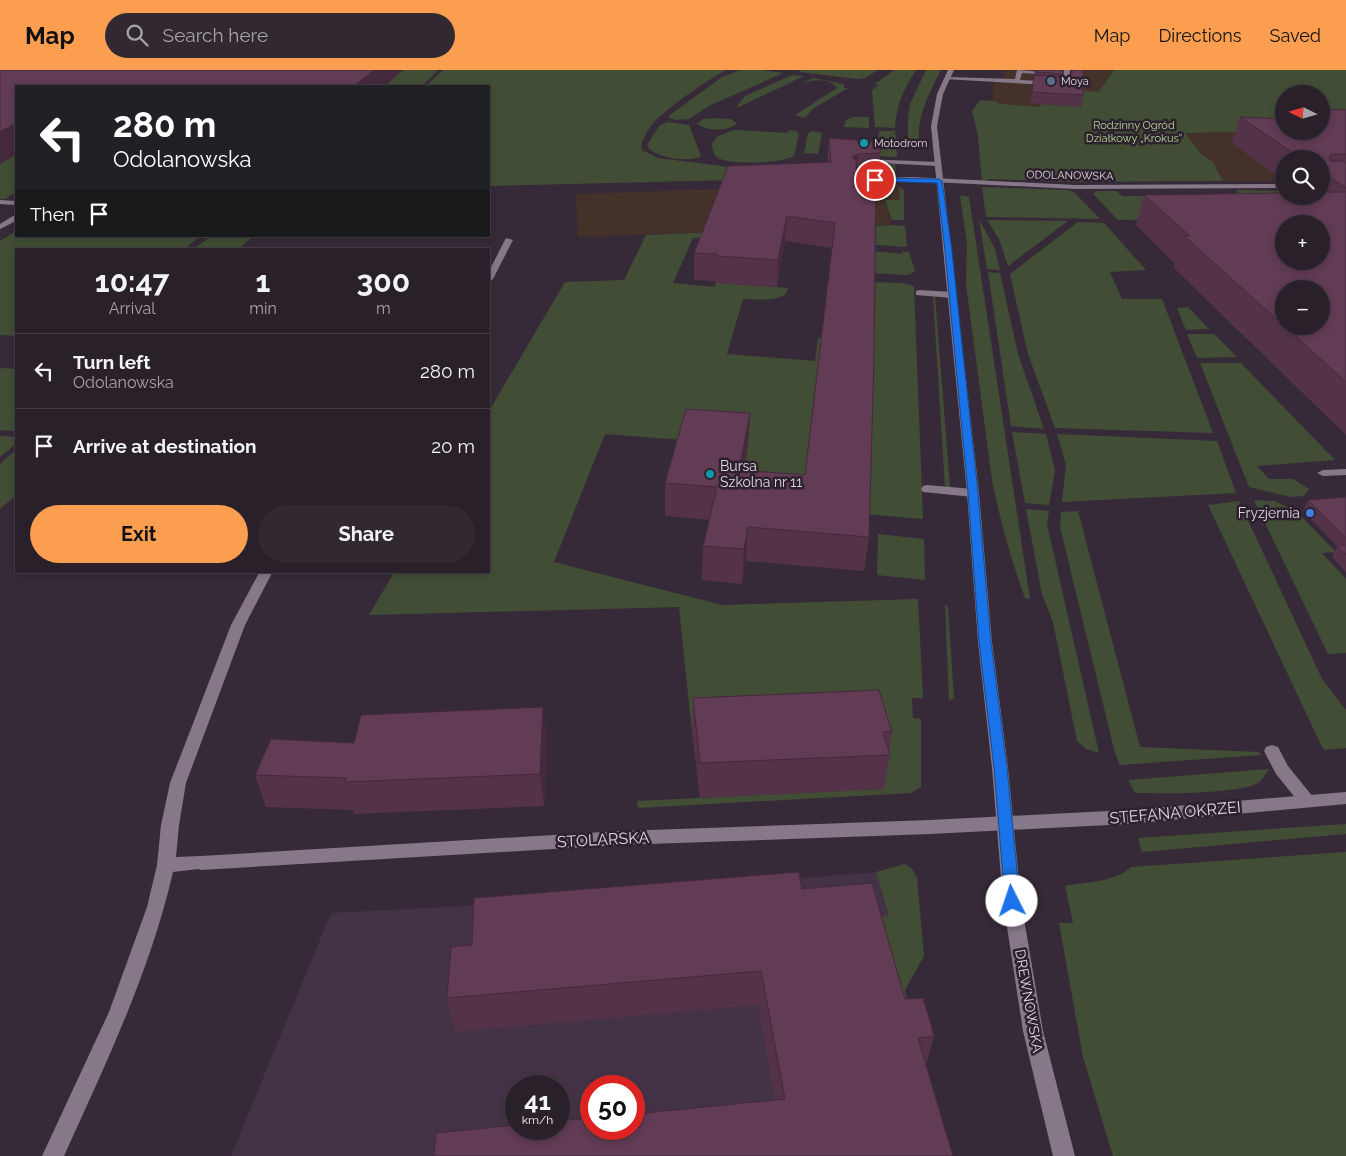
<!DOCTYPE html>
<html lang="en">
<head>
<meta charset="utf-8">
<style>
  :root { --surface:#29202a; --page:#312832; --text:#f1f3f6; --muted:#a5a3a8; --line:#453e47; --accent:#fb9e50 }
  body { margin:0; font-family:Raleway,sans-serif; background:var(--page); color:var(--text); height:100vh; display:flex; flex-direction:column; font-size:19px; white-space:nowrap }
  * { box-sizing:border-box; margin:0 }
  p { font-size:16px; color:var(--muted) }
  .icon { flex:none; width:28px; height:28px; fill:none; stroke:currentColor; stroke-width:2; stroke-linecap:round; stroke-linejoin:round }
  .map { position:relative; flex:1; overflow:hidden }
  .details { position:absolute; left:15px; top:178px; width:475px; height:325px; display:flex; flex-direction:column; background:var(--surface); border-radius:0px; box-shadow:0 2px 8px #0003,0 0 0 1px var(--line) }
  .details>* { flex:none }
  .guide { position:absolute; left:15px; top:15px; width:475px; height:152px; border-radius:0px; box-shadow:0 2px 8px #0003,0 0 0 1px var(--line); background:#202124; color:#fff; overflow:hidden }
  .needle { width:32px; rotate:275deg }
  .tools { position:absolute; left:1275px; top:15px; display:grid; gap:10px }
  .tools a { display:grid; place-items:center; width:55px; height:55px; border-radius:50%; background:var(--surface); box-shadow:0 2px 8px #0003,0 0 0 1px var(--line); font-size:25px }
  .speed { position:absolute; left:505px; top:1005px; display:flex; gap:10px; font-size:25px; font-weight:700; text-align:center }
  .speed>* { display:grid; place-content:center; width:65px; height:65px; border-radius:50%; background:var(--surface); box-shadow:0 2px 8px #0003,0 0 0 1px var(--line); line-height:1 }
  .speed small { font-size:12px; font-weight:400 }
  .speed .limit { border:8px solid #d22; background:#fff; color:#111 }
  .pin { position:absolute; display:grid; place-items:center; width:42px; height:42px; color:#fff; margin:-21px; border:2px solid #fff; border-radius:50%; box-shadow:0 1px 5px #0007 }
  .me { position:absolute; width:55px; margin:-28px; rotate:356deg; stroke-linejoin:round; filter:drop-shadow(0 0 4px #0008) }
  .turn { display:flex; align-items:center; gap:18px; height:105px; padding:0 15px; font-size:22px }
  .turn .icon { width:65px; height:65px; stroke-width:2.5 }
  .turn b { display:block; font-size:35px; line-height:42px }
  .then { display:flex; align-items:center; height:48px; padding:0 15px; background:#0003; gap:10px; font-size:19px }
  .eta { display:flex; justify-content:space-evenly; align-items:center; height:85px; text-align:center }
  .eta b { font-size:30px; font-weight:700; line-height:35px }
  .primary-button { display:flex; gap:10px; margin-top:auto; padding:10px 15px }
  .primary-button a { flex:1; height:58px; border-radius:30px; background:var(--accent); color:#111; font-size:20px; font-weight:700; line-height:58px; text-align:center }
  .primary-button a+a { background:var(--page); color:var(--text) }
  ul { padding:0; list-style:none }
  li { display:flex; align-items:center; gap:15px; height:75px; padding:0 15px; border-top:1px solid var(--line) }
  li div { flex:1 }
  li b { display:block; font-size:19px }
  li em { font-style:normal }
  header { display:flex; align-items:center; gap:30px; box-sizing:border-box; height:70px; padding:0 25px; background:var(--accent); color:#111 }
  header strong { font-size:24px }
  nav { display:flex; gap:28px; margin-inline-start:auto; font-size:18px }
  .search { width:350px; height:45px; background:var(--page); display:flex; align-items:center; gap:12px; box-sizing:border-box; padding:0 18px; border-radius:28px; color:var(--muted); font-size:19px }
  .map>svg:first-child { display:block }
</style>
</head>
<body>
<header>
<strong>Map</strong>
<div class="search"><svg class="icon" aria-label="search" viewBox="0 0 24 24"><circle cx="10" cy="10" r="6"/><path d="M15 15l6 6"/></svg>Search here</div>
<nav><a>Map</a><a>Directions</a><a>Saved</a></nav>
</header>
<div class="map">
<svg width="1346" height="1086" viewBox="0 0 1346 1086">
  <rect width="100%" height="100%" fill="#372a38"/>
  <!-- commercial -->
  <path fill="#44322a" d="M1002,0H1114L1089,42L993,35V15L995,9L1005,7Z
    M1284,61H1321V89H1284V111H1223L1213,92L1201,84L1184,63Z
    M894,113L899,118L900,130H885L892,155L578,167L576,124Z"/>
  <!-- built -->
  <path fill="#443346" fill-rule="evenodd" d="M876,802L889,846L866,847L933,1086H231L331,843L468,836ZM516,1016H559V1059H516ZM591,1016H634V1059H591Z"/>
  <!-- green -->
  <path fill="#414e35" d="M299,0L401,2L404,0H438L422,16H366Z
    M443,0H726C706,11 673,34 656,50C650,56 639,73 642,80L658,88L737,98L883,94H895L896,101L893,106L489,116V16H426Z
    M740,0H762L783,3L709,36L689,49L677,50L669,48L670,45L722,7Z
    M802,0H878L865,8L857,9L799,2Z
    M894,0H916C904,18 896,36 895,58L875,57L872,20L879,15L875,14Z
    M926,0H941C930,21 917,46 919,70L908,74V48L910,34Z
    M1114,0H1346V50L1321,51V24H1284V61L1185,63L1201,84L1213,92L1223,111L1072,112L991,109L982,111L978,66L972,41L980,30L993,31L1001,34L1040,37L1041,34L1081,37L1082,24L1044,18L1099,22Z
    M792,5L804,6L739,37L737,36L745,26Z
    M813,8L844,14V18H848L814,38L804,48L795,45L837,18C829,7 812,10 801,14Z
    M853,47H869V58L844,57L846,50Z
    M716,48L730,49L737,53C729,62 707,61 697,54L703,49Z
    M668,52L689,55L701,86C688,93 661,88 649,79L647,75L660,55Z
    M734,60L787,63L789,60L796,61L799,64L794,86C783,93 727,96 717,87C713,84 712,77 712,73L718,66Z
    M813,61L822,63L818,84L804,83L808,63Z
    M879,61H896L894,64L896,65L897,87L878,86Z
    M0,70H16V122L5,129H0Z
    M894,113L904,120V150H892L885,130H900L899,118Z
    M982,117L1068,120L1075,123L1100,149L986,147Z
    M1236,120L1284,121V126H1321L1346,146L1118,150L1093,124L1097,121H1117L1122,126L1241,125Z
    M960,125L969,127L1030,529L1025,528C1011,490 1000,450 992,410L966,214L967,175Z
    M979,149L995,179L1000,200L987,199Z
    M987,150L1068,151L1008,196L999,169Z
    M1078,152L1104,153L1146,200L1110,202L1122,229H1162L1213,363L1055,358L1028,284L1010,204Z
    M892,155L905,156L907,177L746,166L693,168L673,213L714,217L716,213L788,218L786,224C773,232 757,229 743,229L727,284L815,291L818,268L871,271L872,212L903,213L914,216L923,449L738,433L748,375L605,364L554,492L722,535L918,529L923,628H912L913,648L921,649V717L911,723L638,738L637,731L883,719L874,654L692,663L679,537L369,545L395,501H489V341L565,212L624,210L646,165C728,161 810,160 892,155Z
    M16,161V166H197L198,168L184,179H16V266L0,265V171Z
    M211,166H253L239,179H194Z
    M872,181L902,184V182H909L915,201L911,204L907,205L872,203Z
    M988,202L1000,203L1018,284L1044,359L1011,356Z
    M933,226H935L950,417H945Z
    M1188,237L1209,259L1186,260L1177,238Z
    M1187,264H1214L1237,287L1197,288Z
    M1200,293H1241L1335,390L1257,396L1269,409H1293L1309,419L1304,426L1291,427L1249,417Z
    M0,298L16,299V361L0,360Z
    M1012,362L1046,364L1055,401L1049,435L1025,433Z
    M1057,364L1217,371L1236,423L1062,432L1066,395Z
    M0,366L16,367V374L0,387Z
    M16,380V425L0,439V394Z
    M1254,430L1274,431L1295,440L1336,482L1322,483L1346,509V583L1328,584Z
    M1239,431L1322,609L1346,640V678L1325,680L1322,677L1208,435Z
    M1026,439L1049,441L1047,454L1099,683L1086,679L1077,671L1053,552L1042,524Z
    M1078,441L1140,677L1259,682L1261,685L1120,695L1115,683L1060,457L1061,442Z
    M878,464L924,469L925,510L877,505Z
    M945,534L948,537L954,628L949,631Z
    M1269,699C1266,703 1263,709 1259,712C1245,724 1158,724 1135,723L1128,710Z
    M1346,754V764L1142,782L1138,768Z
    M1346,782V1086H1113L1083,987L1059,853H1073L1065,816C1085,812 1116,812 1131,797Z
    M905,794L912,799L917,808L924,886L905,920L914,961L866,848L889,846L876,802Z"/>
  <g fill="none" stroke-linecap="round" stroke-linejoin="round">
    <!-- service -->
    <path fill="#867888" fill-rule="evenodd" d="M1017,0L1057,3L1054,5L1022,3L1020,10L1063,12L1064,0H1070L1068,14L1065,16L944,9L947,7L1015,9Z
      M863,89L938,92L941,94L938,96L861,92V90Z
      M506,168L513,170L493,209L489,212V201Z
      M919,220L952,222L956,225L952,228L916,225V221Z
      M927,415L973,419L979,423L973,427L923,422L921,419L923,416Z
      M260,501H273L245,555L186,713L179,755L176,787L201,786L207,788L210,793L207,798L173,802C150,902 106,993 64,1086H42L109,942L147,837L157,795L161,755L170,713L231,555Z
      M1272,675L1278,677L1288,696L1313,727L1315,731L1313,735L1307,737L1301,735L1276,704L1264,681L1266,677Z"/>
    <!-- minor -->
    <path fill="#867888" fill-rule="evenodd" d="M912,107L1075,115L1284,114V118L1075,119L912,111L860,113L856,111L860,109Z
      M0,130L16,131V135L0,134Z
      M13,146H16V151L0,159V154Z
      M1346,399V405L1323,406L1317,403L1323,400Z
      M1346,722V734L1128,754L930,764L620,775L201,800L195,798L192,793L195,788L201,786L620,761L930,750L1128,740Z"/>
    <!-- secondary -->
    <path fill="#867888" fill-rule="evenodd" d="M948,0H954L943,24L937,56L979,423L992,572L1008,698L1021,831L1043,961L1075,1086H1053L1023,961L1003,831L992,698L978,572L967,423L931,56L937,24Z"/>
  </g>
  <!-- wall -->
  <path fill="#543349" d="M1035,0H1063L1062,6L1068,7L1071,4L1072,0H1083V25L1080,37L1030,33Z
    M1346,40V365L1174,198L1175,194L1136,155L1144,125L1321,126V89H1284V111L1232,73L1240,47L1284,61Z
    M829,68L880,83L879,105L876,129L869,467L864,501L746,491L742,514L702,510L703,476L709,450L665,446V413L750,343L748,375L744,400L805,405L832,178L785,171L777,217L716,213V211L694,210V183L827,92Z
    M1346,427V502L1332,487L1337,476L1303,441L1308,430Z
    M693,628L892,662L889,680L890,685L884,719L700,728L692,663Z
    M547,669L544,736L354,744L353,740L266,737L255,705L354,673Z
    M802,819L905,929L934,966L926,995L953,1086L775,1030L758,935L455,962L447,928L472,875Z"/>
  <!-- shaded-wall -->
  <path fill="#45293c" d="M374,0H403L385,16H354Z
    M16,53V85L0,94V62Z
    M858,84L856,107L852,87Z
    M787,146L785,171L777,217L778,190Z
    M750,343L748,375L738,433L739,400Z
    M748,457L746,491L742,514L744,479Z
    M543,637L547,669L544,736L540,704Z"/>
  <!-- building -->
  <path fill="#623b55" stroke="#45293c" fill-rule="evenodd" d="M0,0H374L354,16H16V53L0,62Z
    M1035,0H1063V4L1035,2Z
    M1073,0H1083V25L1032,22L1034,5L1068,7L1072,3Z
    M1321,39L1346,40V84H1331L1329,86L1331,91H1343L1346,93V118L1321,101V89H1302L1240,47L1284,49V61H1321Z
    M829,68L880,72V83L858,84L852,87L856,91L857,105L862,109L868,105L867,91H879V105H876L874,288L869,467L748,457L744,479L703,476L717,417L665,413L686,339L750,343L739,400L805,405L835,153L787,146L778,190L717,186V184L694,183L728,96L831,92Z
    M1321,122H1346V312L1284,256H1321V219H1284V256L1184,166H1190L1144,125L1284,123V126H1321ZM1284,154H1321V191H1284Z
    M1346,427V468L1308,430Z
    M1346,475V485L1337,476Z
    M879,620L892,662H883L890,685L700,693L693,628Z
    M543,637L540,704L345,712L346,708L255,705L271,669L354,673L361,645Z
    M799,802L802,819L872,813L905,929L923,928L929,947L934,966L918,968L953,1086H434L436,1063L516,1055V1059H559V1051L591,1048V1059H634V1044L785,1029L761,901L447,928L451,877L472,875L474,828Z"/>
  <!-- route -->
  <path fill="#1a73e8" stroke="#114b97" d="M875,108L939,109L942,111L952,181L978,423L991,572L1007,698L1020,831L1017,836L1012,838L1007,836L1005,831L994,698L979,572L968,423L945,181L937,113L873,111Z"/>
  <!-- markers -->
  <circle fill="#5c6f8a" stroke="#2d212e" stroke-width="2" cx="1051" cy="11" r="5"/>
  <g fill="#0f9aa8" stroke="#2d212e" stroke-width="2">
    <circle cx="864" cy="73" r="5"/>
    <circle cx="710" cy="404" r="5"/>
  </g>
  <circle fill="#3f7fe0" stroke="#2d212e" stroke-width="2" cx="1310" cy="443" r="5"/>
  <g text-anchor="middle" stroke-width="5" stroke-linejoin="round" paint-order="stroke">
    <!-- far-poi labels -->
    <g font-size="11" fill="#dfd7e0" stroke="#2d212e" text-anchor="start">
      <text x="1061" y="15">Moya</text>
      <text x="874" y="77">Motodrom</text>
    </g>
    <!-- far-park labels -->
    <g font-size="11" fill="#b6d996" stroke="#2d212e">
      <text x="1134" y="59">Rodzinny Ogród<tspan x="1134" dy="13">Działkowy „Krokus”</tspan></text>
    </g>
    <!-- far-street labels -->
    <g font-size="11" fill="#dfd7e0" stroke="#2d212e">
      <text transform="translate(1070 105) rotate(1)" y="4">ODOLANOWSKA</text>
    </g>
    <!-- poi labels -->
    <g font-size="14" fill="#dfd7e0" stroke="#2d212e" text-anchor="start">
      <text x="720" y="401">Bursa<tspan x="720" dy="16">Szkolna nr 11</tspan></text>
      <text x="1300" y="448" text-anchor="end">Fryzjernia</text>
    </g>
    <!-- street labels -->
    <g font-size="14" fill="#dfd7e0" stroke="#2d212e">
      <text transform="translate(1029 931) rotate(80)" y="5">DREWNOWSKA</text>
    </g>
    <!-- near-street labels -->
    <g font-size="16" fill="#dfd7e0" stroke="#2d212e">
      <text transform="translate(1175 742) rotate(-5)" y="6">STEFANA OKRZEI</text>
      <text transform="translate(603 769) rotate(-3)" y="6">STOLARSKA</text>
    </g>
  </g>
</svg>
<div class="tools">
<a><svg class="needle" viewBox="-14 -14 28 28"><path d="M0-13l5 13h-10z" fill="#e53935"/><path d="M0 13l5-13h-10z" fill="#a5a3a8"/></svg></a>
<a><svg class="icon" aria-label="search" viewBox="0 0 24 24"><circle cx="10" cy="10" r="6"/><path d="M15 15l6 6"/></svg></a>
<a>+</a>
<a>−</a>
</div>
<div class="speed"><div>41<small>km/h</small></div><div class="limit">50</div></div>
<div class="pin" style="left:875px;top:110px;background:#d93025"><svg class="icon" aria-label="arrive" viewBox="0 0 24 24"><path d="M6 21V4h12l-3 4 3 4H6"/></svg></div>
<svg class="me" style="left:1012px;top:831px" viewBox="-20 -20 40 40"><circle r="19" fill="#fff"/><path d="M0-13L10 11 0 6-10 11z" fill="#1a73e8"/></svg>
<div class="guide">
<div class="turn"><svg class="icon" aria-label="left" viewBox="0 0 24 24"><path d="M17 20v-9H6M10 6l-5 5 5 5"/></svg><div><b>280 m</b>Odolanowska</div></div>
<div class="then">Then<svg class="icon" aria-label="arrive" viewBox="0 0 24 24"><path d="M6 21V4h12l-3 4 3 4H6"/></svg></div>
</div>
<section class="details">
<div class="eta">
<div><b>10:47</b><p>Arrival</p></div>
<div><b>1</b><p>min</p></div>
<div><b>300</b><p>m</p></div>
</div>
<ul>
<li><svg class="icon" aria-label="left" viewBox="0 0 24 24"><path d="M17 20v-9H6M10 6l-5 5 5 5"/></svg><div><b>Turn left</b><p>Odolanowska</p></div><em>280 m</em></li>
<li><svg class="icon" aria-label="arrive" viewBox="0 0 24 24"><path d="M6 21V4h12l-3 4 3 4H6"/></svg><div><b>Arrive at destination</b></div><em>20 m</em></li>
</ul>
<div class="primary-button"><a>Exit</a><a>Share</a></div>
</section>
</div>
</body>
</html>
